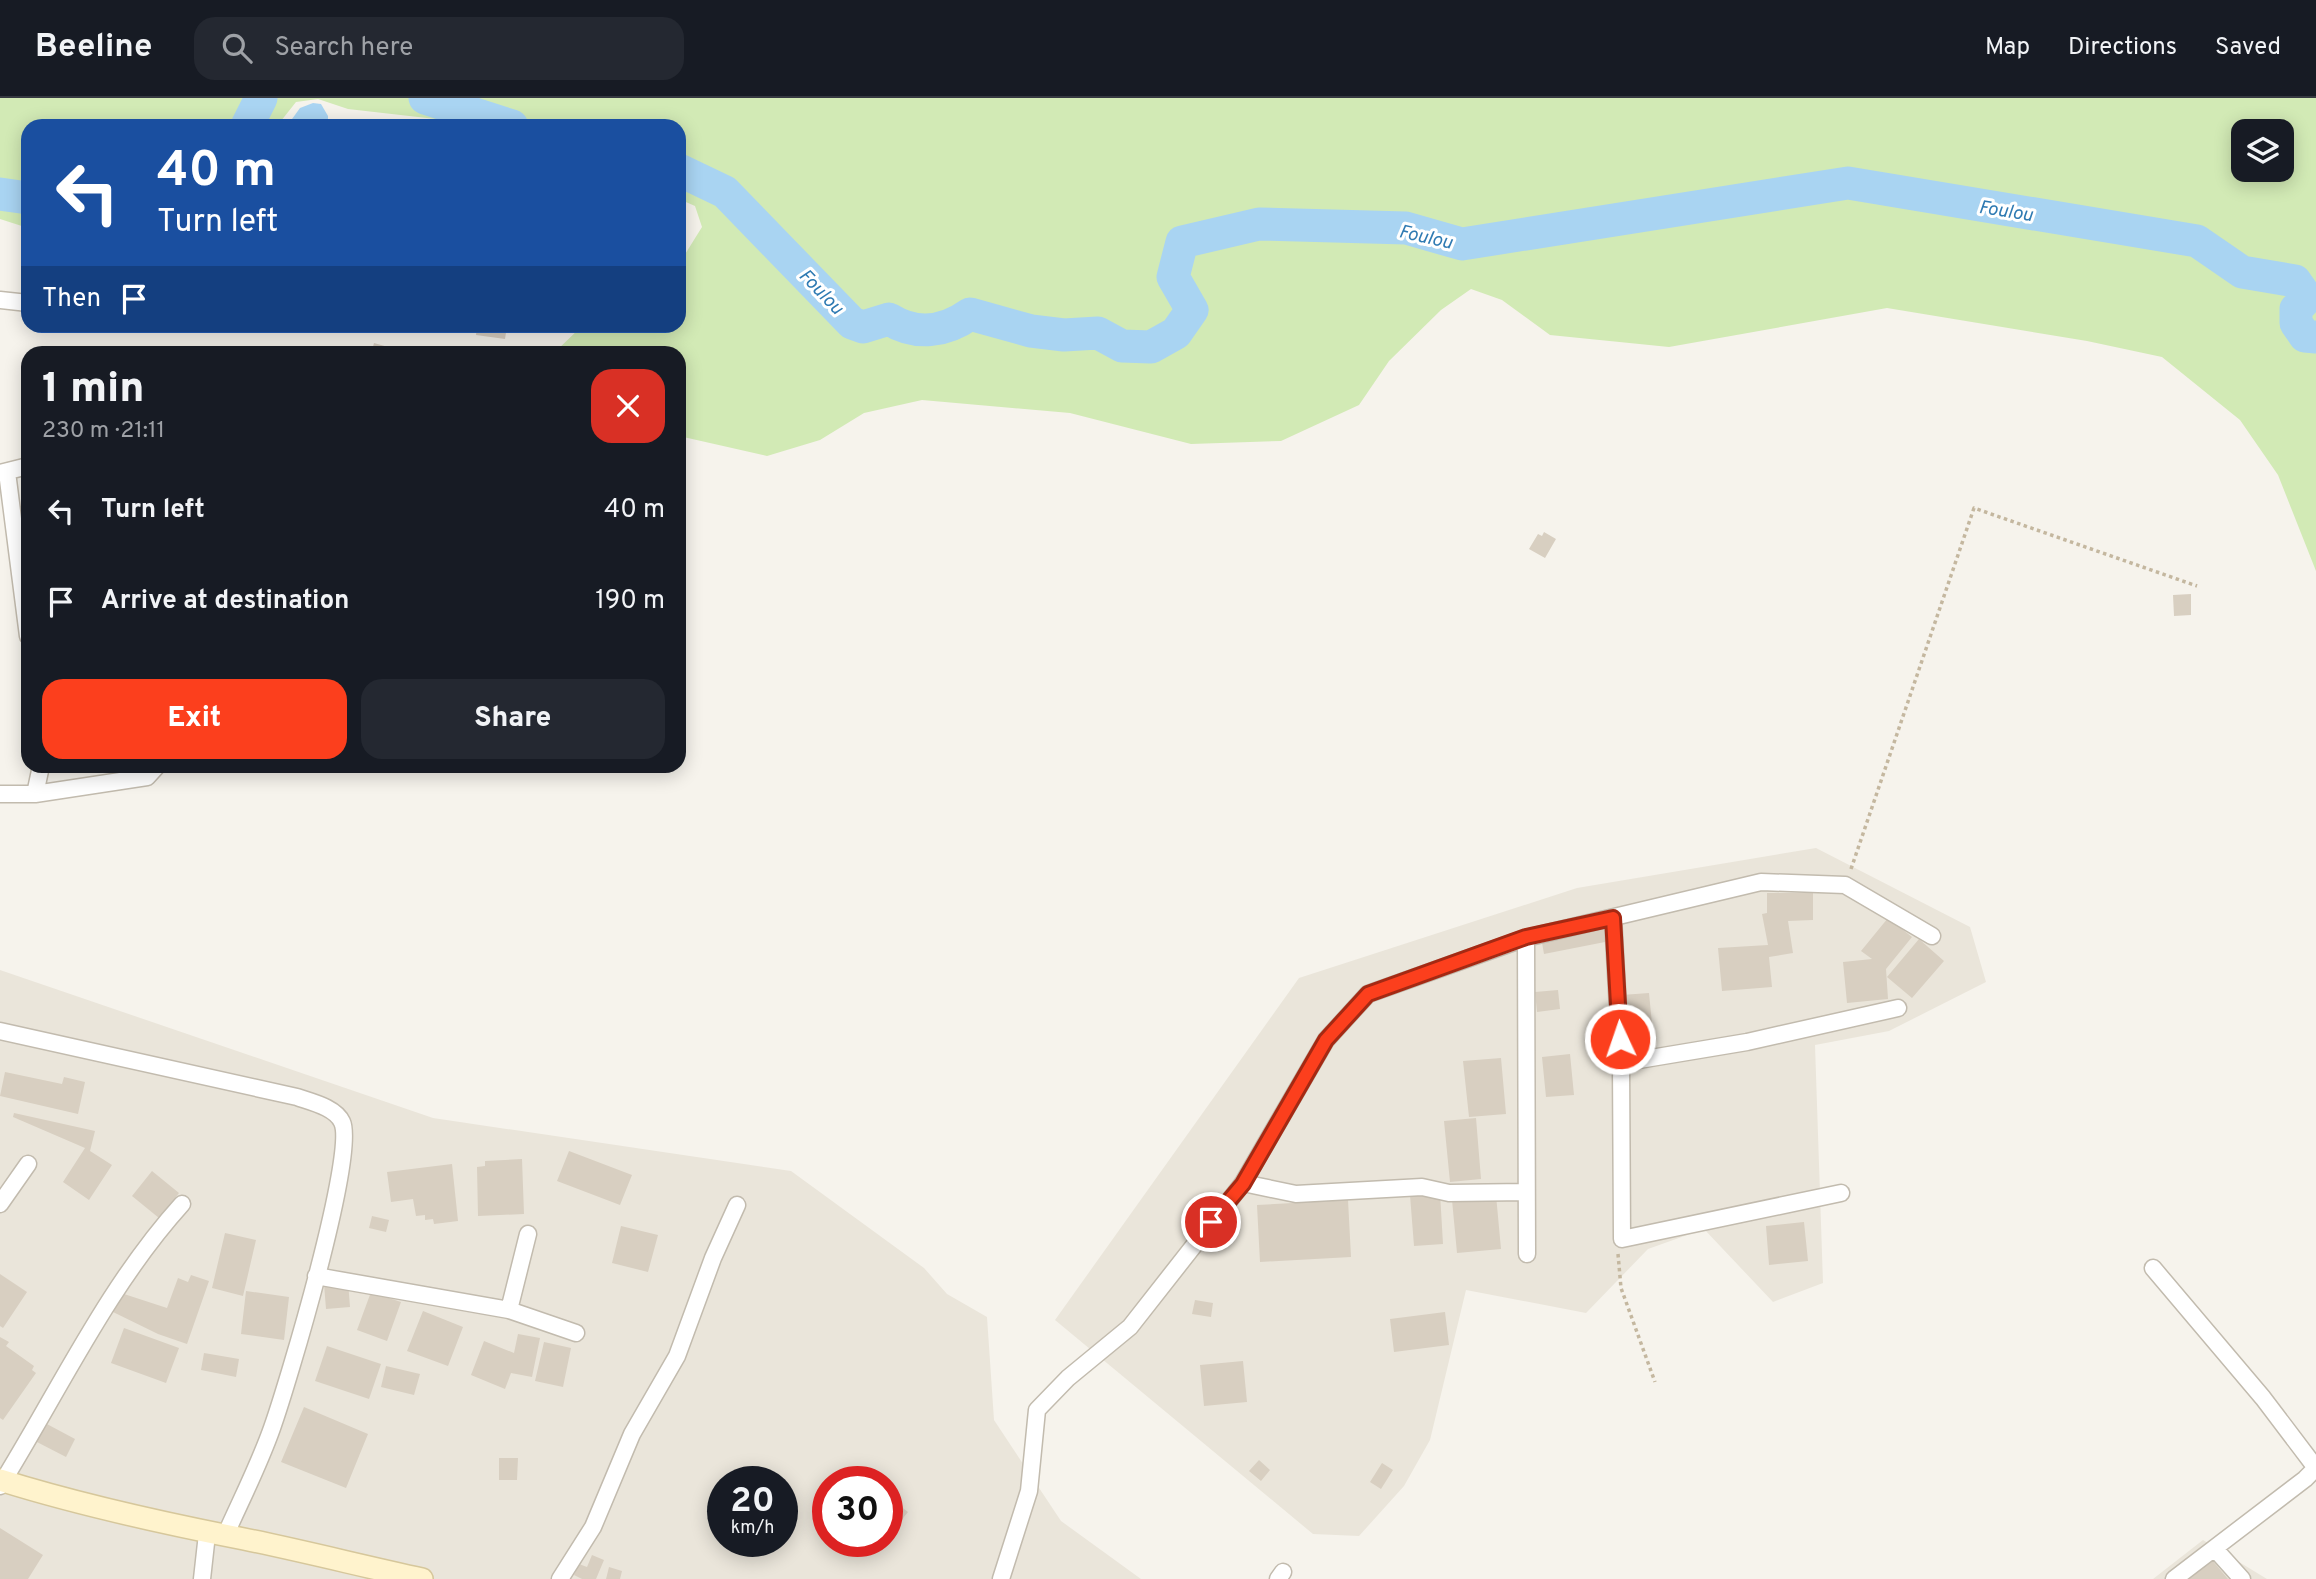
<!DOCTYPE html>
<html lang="en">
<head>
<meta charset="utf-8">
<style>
  :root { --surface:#171b24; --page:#242831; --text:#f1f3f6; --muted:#9ea1a6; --line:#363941; --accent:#fc3f1d }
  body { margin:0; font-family:Overpass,sans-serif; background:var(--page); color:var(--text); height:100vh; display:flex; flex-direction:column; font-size:26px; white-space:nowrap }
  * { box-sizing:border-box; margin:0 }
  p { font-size:23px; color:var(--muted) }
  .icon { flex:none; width:38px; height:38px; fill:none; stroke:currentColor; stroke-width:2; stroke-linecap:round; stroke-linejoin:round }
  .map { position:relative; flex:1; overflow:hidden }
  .drawer { position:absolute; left:21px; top:248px; width:665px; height:427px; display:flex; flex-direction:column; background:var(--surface); border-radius:21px; box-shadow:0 4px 18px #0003 }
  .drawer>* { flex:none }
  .top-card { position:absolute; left:21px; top:21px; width:665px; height:214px; border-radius:21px; box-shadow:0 4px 18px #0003; background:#1a4fa0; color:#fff; overflow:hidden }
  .fabs { position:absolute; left:2231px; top:21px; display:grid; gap:14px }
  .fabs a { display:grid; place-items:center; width:63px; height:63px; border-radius:14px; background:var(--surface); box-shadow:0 4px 18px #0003; font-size:35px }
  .speed { position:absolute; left:707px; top:1368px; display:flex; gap:14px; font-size:35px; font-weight:700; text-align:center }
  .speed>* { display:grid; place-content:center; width:91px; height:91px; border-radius:50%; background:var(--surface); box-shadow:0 4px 18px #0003; line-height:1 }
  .speed small { font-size:18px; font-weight:400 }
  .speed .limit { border:10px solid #d22; background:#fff; color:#111 }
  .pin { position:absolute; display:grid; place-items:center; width:60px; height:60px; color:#fff; margin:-30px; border:4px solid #fff; border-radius:50%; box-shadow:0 2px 7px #0007 }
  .me { position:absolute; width:77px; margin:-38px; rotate:357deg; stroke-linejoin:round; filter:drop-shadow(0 0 5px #0008) }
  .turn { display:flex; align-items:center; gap:24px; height:147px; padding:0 21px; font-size:32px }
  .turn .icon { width:91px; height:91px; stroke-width:2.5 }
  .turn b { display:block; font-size:49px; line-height:60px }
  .then { display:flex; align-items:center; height:66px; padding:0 21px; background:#0003; gap:14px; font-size:26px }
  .round { display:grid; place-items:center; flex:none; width:74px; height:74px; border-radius:21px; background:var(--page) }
  .overview { display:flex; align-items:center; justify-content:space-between; height:119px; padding:0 21px }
  h1 { font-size:42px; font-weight:800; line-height:52px }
  .primary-button { display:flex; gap:14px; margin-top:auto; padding:14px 21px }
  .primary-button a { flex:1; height:80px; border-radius:21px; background:var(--accent); color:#fff; font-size:28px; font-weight:800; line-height:80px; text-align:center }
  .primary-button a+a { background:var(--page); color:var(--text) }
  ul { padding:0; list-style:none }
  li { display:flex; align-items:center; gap:21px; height:91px; padding:0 21px }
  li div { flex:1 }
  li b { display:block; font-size:26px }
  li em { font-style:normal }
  header { display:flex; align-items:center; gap:42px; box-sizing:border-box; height:98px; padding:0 35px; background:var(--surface); border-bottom:2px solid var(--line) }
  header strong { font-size:33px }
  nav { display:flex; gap:38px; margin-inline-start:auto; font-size:24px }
  .search { width:490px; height:63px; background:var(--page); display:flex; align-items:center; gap:18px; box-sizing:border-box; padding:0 24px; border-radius:21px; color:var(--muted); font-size:26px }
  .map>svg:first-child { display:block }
</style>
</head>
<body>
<header>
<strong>Beeline</strong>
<div class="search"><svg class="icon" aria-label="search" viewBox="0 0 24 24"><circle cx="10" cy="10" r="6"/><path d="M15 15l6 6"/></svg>Search here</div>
<nav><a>Map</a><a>Directions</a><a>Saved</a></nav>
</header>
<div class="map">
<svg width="2316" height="1481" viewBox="0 0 2316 1481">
  <rect width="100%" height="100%" fill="#f6f3ec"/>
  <!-- residential -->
  <path fill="#eae5da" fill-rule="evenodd" d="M1816,750L1970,829L1986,884L1889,933L1815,947L1823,1185L1773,1204L1704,1131L1648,1151L1586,1215L1466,1192L1430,1342L1404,1388L1359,1438L1313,1436L1055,1222L1299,880L1577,790Z
    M0,872L433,1020L791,1073L924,1170L947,1196L987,1219L994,1322L1061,1423L1141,1481H0ZM723,1384H782V1444H723ZM828,1384H887V1444H828Z
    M2203,1442L2267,1481H2153Z"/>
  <!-- green -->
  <path fill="#d2eab5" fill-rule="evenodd" d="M0,0H2316V473L2278,377L2240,322L2162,259L2087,243L1887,210L1669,249L1550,237L1502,202L1471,191L1441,212L1389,263L1359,307L1281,343L1191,346L1070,315L922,302L864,315L820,342L767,358L679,338V256L554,255L582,228H679V166L702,129L695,108L679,101V28H468L453,23L348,11L318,1L296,4L277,28H28V130L0,121ZM2244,33H2282V72H2244Z"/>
  <!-- water -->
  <path fill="#a9d4f2" d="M313,5L321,6L328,18V28H287L300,10Z"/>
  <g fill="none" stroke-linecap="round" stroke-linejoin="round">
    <!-- river -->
    <path stroke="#a9d4f2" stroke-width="33" d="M425,0L512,28
      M247,28L261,0
      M679,72L725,94L852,225L863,229L889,221C916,238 945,234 970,216L1031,233L1064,237L1098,235L1122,248L1151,249L1176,235L1192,212L1173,179L1182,144L1259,126L1406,130L1462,146L1848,85L2197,143L2242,174L2295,183L2307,200L2296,211V225L2305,238L2316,239
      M0,96L28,100"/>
  </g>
  <!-- building -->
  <path fill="#d8cfc1" d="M477,228H507L505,241L476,237Z
    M374,245L409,255V256H371Z
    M1544,434L1556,441L1545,460L1529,451L1538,436L1542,438Z
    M2191,496V517L2174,518L2173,497Z
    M1767,795H1813V822L1788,823L1793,855L1769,859L1772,889L1722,893L1718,850L1768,847L1762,816L1767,815Z
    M1888,820L1912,839L1886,871L1888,901L1847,905L1843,864L1872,861L1861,853Z
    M1606,826L1610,843L1544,856L1541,839Z
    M1919,841L1944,863L1912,900L1887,879Z
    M1558,892L1560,911L1537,914L1535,894Z
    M1649,895L1654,946L1627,949L1622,897Z
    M1570,956L1574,997L1546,999L1542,959Z
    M1501,960L1506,1016L1469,1019L1463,963Z
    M5,974L62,986L64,979L85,984L78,1016L0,998Z
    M14,1015L95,1033L90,1053L112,1067L89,1102L63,1084L85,1050L13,1019Z
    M1476,1020L1481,1081L1450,1084L1444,1023Z
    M569,1053L632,1077L620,1107L557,1083Z
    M522,1061L524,1116L478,1118L477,1069L485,1068V1063Z
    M452,1066L458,1123L434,1126L433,1121L425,1122V1117L416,1118L413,1101L391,1104L387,1074Z
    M152,1073L179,1095L159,1120L132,1098Z
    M1440,1095L1443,1146L1414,1148L1410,1097Z
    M1496,1097L1501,1151L1457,1155L1452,1102Z
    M1348,1102L1351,1159L1260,1164L1257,1107Z
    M372,1118L389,1122L386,1134L369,1130Z
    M1804,1124L1808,1163L1769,1167L1766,1128Z
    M621,1128L658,1137L648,1174L612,1165Z
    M225,1135L256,1142L243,1198L212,1190Z
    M0,1176L27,1194L3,1230L0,1228Z
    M191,1177L209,1183L187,1246L158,1236L113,1214L124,1196L167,1210L178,1180L188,1184Z
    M348,1184L350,1209L326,1211L324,1186Z
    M246,1193L289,1199L284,1242L241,1236Z
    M371,1194L401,1204L387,1243L357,1232Z
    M1195,1202L1213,1205L1211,1219L1192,1216Z
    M423,1213L463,1229L448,1268L407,1253Z
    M1445,1214L1449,1247L1394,1254L1390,1221Z
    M124,1230L179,1250L166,1285L111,1265Z
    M518,1236L540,1240L532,1279L511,1275L505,1291L471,1277L484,1243L514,1255Z
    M0,1239L9,1244L6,1248L34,1268L32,1272L36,1275L3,1322L0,1320Z
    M544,1244L571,1250L563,1289L535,1283Z
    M327,1248L381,1266L369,1301L315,1283Z
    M204,1255L239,1261L236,1279L201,1272Z
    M1243,1263L1247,1304L1204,1308L1200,1267Z
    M386,1268L420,1276L414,1297L381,1289Z
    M304,1309L368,1336L346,1390L281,1364Z
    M45,1325L75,1341L66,1359L35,1343Z
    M499,1360H518L517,1382H499Z
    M1259,1362L1270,1372L1261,1383L1249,1373Z
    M1382,1365L1393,1372L1381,1391L1370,1384Z
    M887,1398L908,1414L887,1440Z
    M0,1430L43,1457L28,1481H0Z
    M592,1457L604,1462L596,1481H582L574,1477L579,1466L587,1469Z
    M2212,1462L2228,1481H2189Z
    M609,1469L622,1473L620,1481H606Z"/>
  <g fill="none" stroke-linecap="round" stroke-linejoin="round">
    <!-- street casing -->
    <g stroke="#c2bbae" stroke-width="19">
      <path id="street" d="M0,202L28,205
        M7,374L28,538
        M0,375L28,368
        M0,696H35L147,679L157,668
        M35,696L41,668
        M1613,820L1621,965L1622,1141L1841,1095
        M1526,840L1527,1156
        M0,933L297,999C311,1004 335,1009 342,1024C357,1055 287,1288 272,1330C259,1367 241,1402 225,1438
        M1621,965L1747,944L1898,910
        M1243,1085L1296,1096L1422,1089L1449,1095L1526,1094
        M0,1106L28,1066
        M528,1136L509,1212L576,1235
        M2153,1170L2263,1300L2316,1370
        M316,1178L509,1212
        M0,1388C59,1293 107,1189 182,1106
        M2215,1451L2242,1481
        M202,1481L207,1436
        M560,1481L593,1429L632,1336L677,1258L713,1160L737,1107
        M1001,1481L1029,1393L1037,1312L1068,1280L1130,1229L1243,1085L1326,942L1368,896L1526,840L1761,784L1845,787L1932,838
        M1278,1481L1283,1474
        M2174,1481L2305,1381L2316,1370"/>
    </g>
    <!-- secondary casing -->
    <g stroke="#d6c79b" stroke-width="24">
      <path id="secondary" d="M0,1382C80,1407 162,1425 244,1441C303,1453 362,1468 422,1481"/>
    </g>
    <!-- path -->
    <path stroke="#c4b79f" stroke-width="3.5" stroke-dasharray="3.5 3.5" stroke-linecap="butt" d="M1851,771L1974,410L2197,488
      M1618,1156L1621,1190L1655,1284"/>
    <!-- street -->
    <use href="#street" stroke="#fff" stroke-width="16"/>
    <!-- secondary -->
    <use href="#secondary" stroke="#fff3cd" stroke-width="21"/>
  </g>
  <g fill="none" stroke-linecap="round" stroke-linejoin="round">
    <!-- route casing -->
    <g stroke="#a42913" stroke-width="18">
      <path id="route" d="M1211,1124L1243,1086L1326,942L1368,896L1526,839L1613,820L1620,941"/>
    </g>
    <!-- route -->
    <use href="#route" stroke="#fc3f1d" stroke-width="12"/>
  </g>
  <g text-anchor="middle" stroke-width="6" stroke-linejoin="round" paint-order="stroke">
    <!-- water labels -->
    <g font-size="19" font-style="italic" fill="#2e7ab2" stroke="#fff">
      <text transform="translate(2006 112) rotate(9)" y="7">Foulou</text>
      <text transform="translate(1426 138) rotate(13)" y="7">Foulou</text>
      <text transform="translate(822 193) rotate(46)" y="7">Foulou</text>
    </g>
  </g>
</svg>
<div class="fabs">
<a><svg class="icon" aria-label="layers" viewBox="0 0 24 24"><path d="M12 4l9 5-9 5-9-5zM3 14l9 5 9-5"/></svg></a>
</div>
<div class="speed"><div>20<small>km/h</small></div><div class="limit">30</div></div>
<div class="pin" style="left:1211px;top:1124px;background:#d93025"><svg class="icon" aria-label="arrive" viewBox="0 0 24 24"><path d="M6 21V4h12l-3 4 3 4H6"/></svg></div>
<svg class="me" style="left:1620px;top:941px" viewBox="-20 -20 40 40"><circle r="17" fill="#fc3f1d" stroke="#fff" stroke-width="3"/><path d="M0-11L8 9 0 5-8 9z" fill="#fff"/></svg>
<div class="top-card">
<div class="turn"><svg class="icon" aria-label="left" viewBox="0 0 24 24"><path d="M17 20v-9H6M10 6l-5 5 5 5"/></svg><div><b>40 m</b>Turn left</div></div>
<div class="then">Then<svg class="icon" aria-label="arrive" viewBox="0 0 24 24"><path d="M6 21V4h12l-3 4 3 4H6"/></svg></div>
</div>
<section class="drawer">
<div class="overview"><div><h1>1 min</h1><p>230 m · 21:11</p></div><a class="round" style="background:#d93025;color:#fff"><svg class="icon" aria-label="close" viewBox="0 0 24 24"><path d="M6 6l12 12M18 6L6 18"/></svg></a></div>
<ul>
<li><svg class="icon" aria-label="left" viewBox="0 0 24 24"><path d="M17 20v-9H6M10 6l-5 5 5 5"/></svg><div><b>Turn left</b></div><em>40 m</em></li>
<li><svg class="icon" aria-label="arrive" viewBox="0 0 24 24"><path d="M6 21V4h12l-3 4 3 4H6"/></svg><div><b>Arrive at destination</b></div><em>190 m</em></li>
</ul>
<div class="primary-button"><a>Exit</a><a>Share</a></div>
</section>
</div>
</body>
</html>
